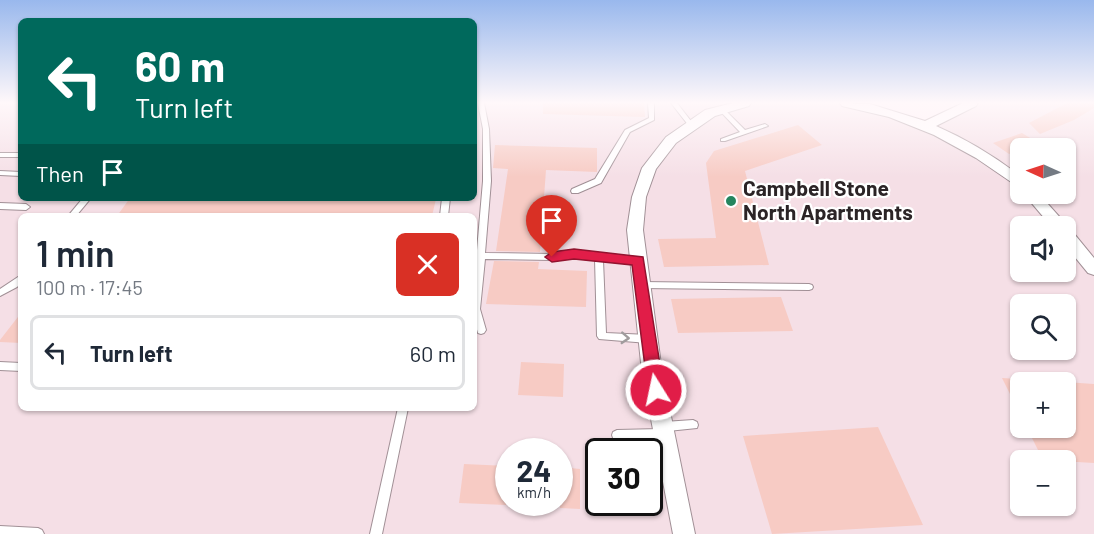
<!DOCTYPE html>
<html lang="en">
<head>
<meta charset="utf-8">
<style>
  :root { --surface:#fff; --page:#f2f2f3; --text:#1f2937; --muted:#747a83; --line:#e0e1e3 }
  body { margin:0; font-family:Barlow,sans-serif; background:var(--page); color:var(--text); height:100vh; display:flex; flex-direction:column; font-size:22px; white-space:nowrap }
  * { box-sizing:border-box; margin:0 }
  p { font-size:20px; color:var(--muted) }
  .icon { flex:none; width:33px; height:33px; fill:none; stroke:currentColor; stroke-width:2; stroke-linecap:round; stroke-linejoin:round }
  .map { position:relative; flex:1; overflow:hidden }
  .panel { position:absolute; left:18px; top:213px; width:459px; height:198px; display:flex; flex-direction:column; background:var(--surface); border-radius:9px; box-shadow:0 2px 4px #0004 }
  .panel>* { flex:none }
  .banner { position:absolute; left:18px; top:18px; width:459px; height:183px; border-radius:9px; box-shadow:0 2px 4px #0004; background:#00695c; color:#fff; overflow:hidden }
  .needle { width:39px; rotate:273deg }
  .fabs { position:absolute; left:1010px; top:138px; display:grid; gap:12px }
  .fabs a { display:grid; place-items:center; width:66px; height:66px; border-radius:9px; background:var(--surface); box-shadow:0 2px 4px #0004; font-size:30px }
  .speed { position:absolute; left:495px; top:438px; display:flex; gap:12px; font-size:30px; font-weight:700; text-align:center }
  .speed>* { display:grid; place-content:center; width:78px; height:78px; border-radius:50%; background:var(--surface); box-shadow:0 2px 4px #0004; line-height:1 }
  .speed small { font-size:15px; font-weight:400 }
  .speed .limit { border:3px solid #111; border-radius:9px; background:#fff; color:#111 }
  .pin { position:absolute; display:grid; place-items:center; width:51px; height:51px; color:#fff; margin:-62px -26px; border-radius:50% 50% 50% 0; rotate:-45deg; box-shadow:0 0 6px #0007 }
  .pin .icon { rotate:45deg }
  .me { position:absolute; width:66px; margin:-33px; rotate:350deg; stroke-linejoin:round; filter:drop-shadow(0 0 4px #0008) }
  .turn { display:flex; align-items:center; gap:21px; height:126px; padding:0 18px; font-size:27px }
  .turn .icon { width:78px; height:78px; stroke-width:2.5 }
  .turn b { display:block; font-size:42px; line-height:51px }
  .then { display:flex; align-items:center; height:57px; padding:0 18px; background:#0003; gap:12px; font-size:22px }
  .round { display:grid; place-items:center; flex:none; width:63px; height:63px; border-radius:9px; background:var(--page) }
  .headline { display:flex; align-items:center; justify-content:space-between; height:102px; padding:0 18px }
  h1 { font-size:36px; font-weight:600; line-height:45px }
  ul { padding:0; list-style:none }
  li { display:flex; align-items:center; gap:18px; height:75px; margin:0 12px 9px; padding:0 6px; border:3px solid var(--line); border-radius:9px }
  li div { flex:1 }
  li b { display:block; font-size:22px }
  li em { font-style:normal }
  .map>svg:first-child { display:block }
</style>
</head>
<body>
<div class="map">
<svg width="1094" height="534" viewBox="0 0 1094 534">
  <rect width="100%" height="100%" fill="#fff0f5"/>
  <!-- built -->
  <path fill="#f5dfe6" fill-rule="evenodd" d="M0,103H21V198H474V103H853L940,123L970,103H1094V534H0ZM1020,148H1065V194H1020ZM21,216H474V408H21ZM1020,226H1065V272H1020ZM1020,304H1065V350H1020ZM1020,382H1065V428H1020ZM508,452H560V502H508ZM598,452H650V502H598ZM1020,460H1065V506H1020Z"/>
  <!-- building -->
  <path fill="#f7cbc4" d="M543,103H644L645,117L543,114Z
    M1067,103H1094V108L1074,120L1040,134L1029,123Z
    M798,125L822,145L745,171L769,265L664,267L658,239L716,238L706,163L714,151Z
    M1022,133L1035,141L1028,144L1032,146L1009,154L993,143Z
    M495,145L597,148V172L546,170L540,252L496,251L508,169L493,168Z
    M130,198H399L436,199L432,216H117Z
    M494,261L539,262L538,269L587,271L586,307L486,304Z
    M781,297L793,331L678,333L671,299Z
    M21,313V343L0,342V340Z
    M521,362L564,364L563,397L518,395Z
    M1002,378L1020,379V414Z
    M1065,382L1094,384V463L1043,460L1027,428H1065Z
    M878,427L923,525L772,534L743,436Z
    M464,464L508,466L506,505L459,503Z
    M560,467L580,469V509L560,508Z"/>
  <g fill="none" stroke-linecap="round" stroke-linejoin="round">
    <!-- service casing -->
    <g stroke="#a19096" stroke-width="2">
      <path id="service" d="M478,103H484L489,129L491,181L485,253L552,254L574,251L642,259L643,261L642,263L639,264L603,260L606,333L648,335L651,336L653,339L651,342L648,343L599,339L597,336L595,259L574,257L552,260L485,259L480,309L486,330L484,333L481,334L478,333L474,319V285L483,181V129Z
        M648,103H654V120L630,132L601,183L578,193H572L571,191L572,189L595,179L625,130L649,118Z
        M671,103H677L694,125L693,126H689Z
        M721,107L723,108L745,130L765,124L768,126L725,141H721V139L740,132L719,110L718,109Z
        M0,153H21V157H0Z
        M0,171L21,172V176L0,175Z
        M83,198H91L76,216H68Z
        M442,198H450L448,216H440Z
        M0,203L26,204L30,207L26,210L0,209Z
        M21,275V283L17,287L0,296V289Z
        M642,282L809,284L812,285L813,287L812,289L809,290L642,288L639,287L638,285L639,283Z
        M0,362L21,363V371L0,370Z
        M398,408H408L382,534H370Z
        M693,420L697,422L698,425L697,428L668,431L669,434L668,437L664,439L617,440L613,438L612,435L613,432L617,430L660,429L659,427L660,424L664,422Z
        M0,526L38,528L42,530L44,534H0Z"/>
    </g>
    <!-- minor casing -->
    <g stroke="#a19096" stroke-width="2">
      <path id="minor" d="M733,103H751L749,106L715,116L676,143L656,169L646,197L643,230L662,372L695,534H673L642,372L627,230L632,197L642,168L666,137L705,110Z
        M840,103L870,104L925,121L963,103H978L976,106L936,126C966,139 994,156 1020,176V188L976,158L934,135L889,117L842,106Z
        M1024,194H1039L1064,222L1065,228L1071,230L1094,258V275L1088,273L1065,245V226H1051Z"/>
    </g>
    <!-- service -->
    <use href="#service" fill="#fff" fill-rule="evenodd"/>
    <!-- minor -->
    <use href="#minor" fill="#fff" fill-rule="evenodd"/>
  </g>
  <!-- one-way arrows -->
  <defs><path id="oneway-chevron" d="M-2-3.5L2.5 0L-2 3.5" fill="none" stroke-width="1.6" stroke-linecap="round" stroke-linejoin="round" transform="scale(1.5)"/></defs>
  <use stroke="#a09c9d" href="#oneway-chevron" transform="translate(625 338) rotate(3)"/>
  <!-- sky -->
  <linearGradient id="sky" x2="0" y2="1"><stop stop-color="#99b8ed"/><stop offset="0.58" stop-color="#fff8fa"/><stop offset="1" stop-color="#fff8fa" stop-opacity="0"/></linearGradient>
  <rect width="1094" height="177" fill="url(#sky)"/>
  <!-- route -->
  <path fill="#e11d48" stroke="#92132f" stroke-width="1.5" d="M574,249L643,257L664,390L662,395L656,397L650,395L648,390L632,265L574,259L552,262L545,257L552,252Z"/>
  <!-- markers -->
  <circle fill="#25855e" stroke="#fff" stroke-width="2" cx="731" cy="201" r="6"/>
  <g text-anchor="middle" stroke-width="4.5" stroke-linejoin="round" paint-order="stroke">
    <!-- poi labels -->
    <g font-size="21" font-weight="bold" fill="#2b2426" stroke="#fff" text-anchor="start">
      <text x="743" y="196">Campbell Stone<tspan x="743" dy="24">North Apartments</tspan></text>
    </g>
  </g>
</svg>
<div class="fabs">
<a><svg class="needle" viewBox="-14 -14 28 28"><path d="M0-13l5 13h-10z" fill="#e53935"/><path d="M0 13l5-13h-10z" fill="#747a83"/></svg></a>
<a><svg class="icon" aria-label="sound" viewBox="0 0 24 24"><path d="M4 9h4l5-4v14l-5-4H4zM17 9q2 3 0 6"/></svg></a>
<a><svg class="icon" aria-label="search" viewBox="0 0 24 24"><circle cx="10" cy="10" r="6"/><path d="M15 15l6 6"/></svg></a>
<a>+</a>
<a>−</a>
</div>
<div class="speed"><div>24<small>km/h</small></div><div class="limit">30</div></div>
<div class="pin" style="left:552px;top:257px;background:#d93025"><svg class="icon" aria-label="arrive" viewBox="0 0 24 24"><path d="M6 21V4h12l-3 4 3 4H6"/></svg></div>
<svg class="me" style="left:656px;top:390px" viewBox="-20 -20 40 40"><circle r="17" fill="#e11d48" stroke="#fff" stroke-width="3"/><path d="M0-11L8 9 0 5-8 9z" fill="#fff"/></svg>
<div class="banner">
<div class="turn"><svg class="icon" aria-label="left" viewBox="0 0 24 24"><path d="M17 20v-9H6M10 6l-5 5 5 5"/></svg><div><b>60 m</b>Turn left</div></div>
<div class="then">Then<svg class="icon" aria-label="arrive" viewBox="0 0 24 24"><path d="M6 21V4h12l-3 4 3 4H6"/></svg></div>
</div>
<section class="panel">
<div class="headline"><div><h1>1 min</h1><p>100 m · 17:45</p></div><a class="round" style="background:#d93025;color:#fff"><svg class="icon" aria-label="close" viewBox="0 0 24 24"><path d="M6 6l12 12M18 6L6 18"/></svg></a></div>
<ul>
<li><svg class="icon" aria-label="left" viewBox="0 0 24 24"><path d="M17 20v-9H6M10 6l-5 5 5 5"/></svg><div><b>Turn left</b></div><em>60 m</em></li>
</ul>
</section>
</div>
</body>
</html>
